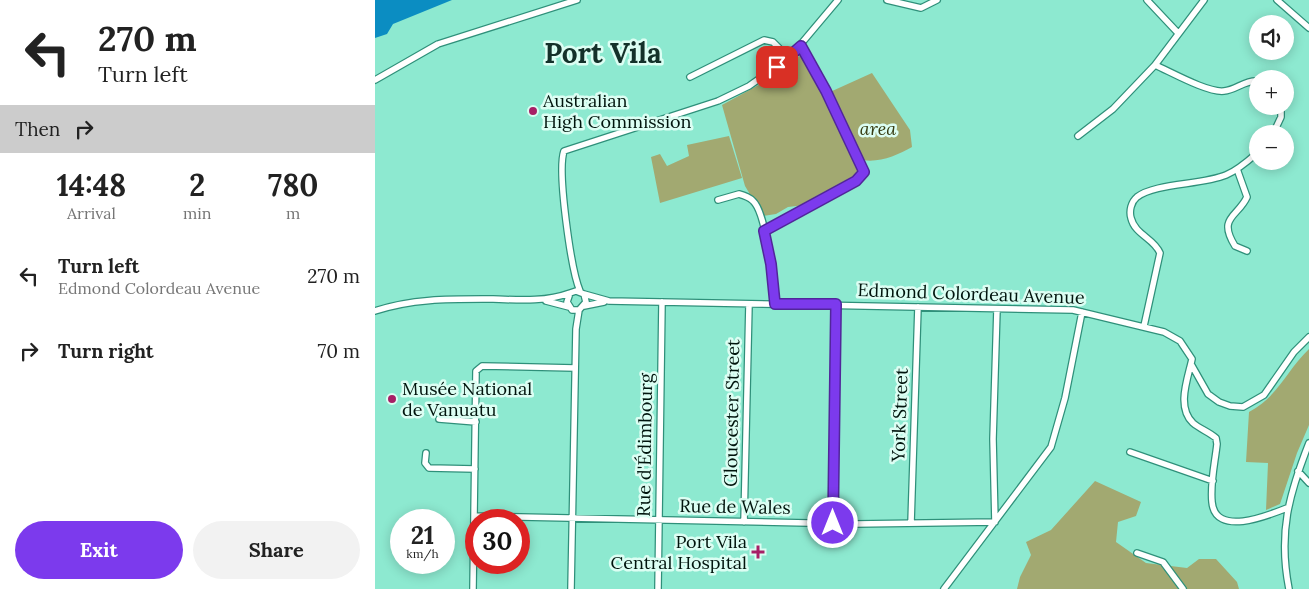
<!DOCTYPE html>
<html lang="en">
<head>
<meta charset="utf-8">
<style>
  :root { --surface:#fff; --page:#f2f2f2; --text:#222; --muted:#767676; --accent:#7c3aed }
  body { margin:0; font-family:Lora,serif; background:var(--page); color:var(--text); height:100vh; display:flex; flex-direction:column; font-size:19px; white-space:nowrap }
  * { box-sizing:border-box; margin:0 }
  p { font-size:16px; color:var(--muted) }
  .icon { flex:none; width:28px; height:28px; fill:none; stroke:currentColor; stroke-width:2; stroke-linecap:round; stroke-linejoin:round }
  .map { position:relative; flex:1; overflow:hidden }
  .side { display:flex; flex-direction:column; background:var(--surface); width:375px }
  .side>* { flex:none }
  .guide { background:#fff; color:var(--text); overflow:hidden }
  .controls { position:absolute; left:874px; top:15px; display:grid; gap:10px }
  .controls a { display:grid; place-items:center; width:45px; height:45px; border-radius:50%; background:var(--surface); box-shadow:0 2px 12px #0003; font-size:25px }
  .speed { position:absolute; left:15px; top:509px; display:flex; gap:10px; font-size:25px; font-weight:700; text-align:center }
  .speed>* { display:grid; place-content:center; width:65px; height:65px; border-radius:50%; background:var(--surface); box-shadow:0 2px 12px #0003; line-height:1 }
  .speed small { font-size:12px; font-weight:400 }
  .speed .limit { border:8px solid #d22; background:#fff; color:#111 }
  .pin { position:absolute; display:grid; place-items:center; width:42px; height:42px; color:#fff; margin:-21px; border-radius:10px; box-shadow:0 2px 8px #0006 }
  .me { position:absolute; width:55px; margin:-28px; rotate:0deg; stroke-linejoin:round; filter:drop-shadow(0 0 4px #0008) }
  .turn { display:flex; align-items:center; gap:18px; height:105px; padding:0 15px; font-size:22px }
  .turn .icon { width:65px; height:65px; stroke-width:2.5 }
  .turn b { display:block; font-size:35px; line-height:42px }
  .then { display:flex; align-items:center; height:48px; padding:0 15px; background:#0003; gap:10px; font-size:19px }
  .eta { display:flex; justify-content:space-evenly; align-items:center; height:85px; text-align:center }
  .eta b { font-size:30px; font-weight:800; line-height:35px }
  .cta { display:flex; gap:10px; margin-top:auto; padding:10px 15px }
  .cta a { flex:1; height:58px; border-radius:30px; background:var(--accent); color:#fff; font-size:20px; font-weight:800; line-height:58px; text-align:center }
  .cta a+a { background:var(--page); color:var(--text) }
  ul { padding:0; list-style:none }
  li { display:flex; align-items:center; gap:15px; height:75px; padding:0 15px }
  li div { flex:1 }
  li b { display:block; font-size:19px }
  li em { font-style:normal }
  main { display:flex; flex:1; min-height:0 }
  .map>svg:first-child { display:block }
</style>
</head>
<body>
<main>
<section class="side">
<div class="guide">
<div class="turn"><svg class="icon" aria-label="left" viewBox="0 0 24 24"><path d="M17 20v-9H6M10 6l-5 5 5 5"/></svg><div><b>270 m</b>Turn left</div></div>
<div class="then">Then<svg class="icon" aria-label="right" viewBox="0 0 24 24"><path d="M7 20v-9h11M14 6l5 5-5 5"/></svg></div>
</div>
<div class="eta">
<div><b>14:48</b><p>Arrival</p></div>
<div><b>2</b><p>min</p></div>
<div><b>780</b><p>m</p></div>
</div>
<ul>
<li><svg class="icon" aria-label="left" viewBox="0 0 24 24"><path d="M17 20v-9H6M10 6l-5 5 5 5"/></svg><div><b>Turn left</b><p>Edmond Colordeau Avenue</p></div><em>270 m</em></li>
<li><svg class="icon" aria-label="right" viewBox="0 0 24 24"><path d="M7 20v-9h11M14 6l5 5-5 5"/></svg><div><b>Turn right</b></div><em>70 m</em></li>
</ul>
<div class="cta"><a>Exit</a><a>Share</a></div>
</section>
<div class="map">
<svg width="934" height="589" viewBox="0 0 934 589">
  <rect width="100%" height="100%" fill="#8de9d0"/>
  <!-- green -->
  <path fill="#a2a971" d="M426,55L431,57L484,167L478,178L430,205L413,207L401,214L388,216L370,186L347,105L398,77Z
    M497,73L535,130L537,147C523,155 504,163 488,160L455,92Z
    M354,136L367,178L285,203L276,157L285,154L292,166L314,156L312,145Z
    M934,349V425L922,453L905,504L891,510L893,463L871,462L874,412C903,397 911,371 934,349Z
    M720,481L766,502L761,516L743,522L741,542L771,563L812,568L824,559H841L862,582L864,589H642L645,577L656,555L651,542L676,530Z"/>
  <!-- water -->
  <path fill="#0b8dc2" d="M0,0H77L18,24L12,34L0,38Z"/>
  <g fill="none" stroke-linecap="round" stroke-linejoin="round">
    <!-- minor casing -->
    <g stroke="#2f907a" stroke-width="8">
      <path id="minor" d="M512,0L546,8L562,0
        M772,0L803,33
        M829,0L780,65C796,72 833,93 849,91C861,90 870,80 882,81
        M902,0L934,28
        M315,77L389,40L398,42L404,48L405,58L402,67
        M0,80L63,44L202,0
        M898,134L906,117V106
        M703,136L738,109L780,65
        M862,169L872,197C863,217 842,217 860,246L872,251
        M343,200L364,194C368,195 374,197 378,201C392,214 398,283 400,304
        M389,231L481,181L489,172L451,91L426,47
        M205,291C196,270 182,171 189,151L343,101L374,86L415,57L463,0
        M209,294L234,301L698,310L789,332L805,341L817,359C813,378 801,407 818,423C825,429 834,432 841,438L842,444C840,463 835,483 837,502C840,537 892,516 912,508
        M171,301L194,307
        M209,306L229,302
        M0,311C38,298 79,299 118,299C144,300 170,302 195,293
        M769,326L785,253C779,238 760,235 756,218C754,211 756,202 762,197C780,183 827,185 851,175C863,170 873,161 882,153
        M816,364L833,394L844,402L855,406L868,407L889,395L919,352L934,337
        M64,419L101,422
        M755,452L838,481
        M51,453L50,463L54,468L100,469
        M923,471L934,483
        M100,516L480,524L620,522
        M369,522L374,304
        M620,522L618,439L622,309
        M458,523L461,304
        M536,523L543,307
        M762,553L788,562L808,589
        M98,589L101,371L107,366L200,368
        M196,589L201,329L204,310L211,302L209,294L201,291L195,293L192,302L197,310H204
        M283,589L287,302
        M569,589L676,447L690,398L707,312
        M914,589C903,533 914,494 934,443"/>
    </g>
    <!-- minor -->
    <use href="#minor" stroke="#fff" stroke-width="5.5"/>
  </g>
  <g fill="none" stroke-linecap="round" stroke-linejoin="round">
    <!-- route casing -->
    <g stroke="#51269a" stroke-width="12">
      <path id="route" d="M402,67L426,46L451,91L489,172L481,181L389,231L396,264L400,304H461L458,523"/>
    </g>
    <!-- route -->
    <use href="#route" stroke="#7c3aed" stroke-width="9"/>
  </g>
  <!-- markers -->
  <g fill="#a71f66" stroke="#dcfef3" stroke-width="2">
    <circle cx="158" cy="111" r="5"/>
    <circle cx="17" cy="399" r="5"/>
    <path d="M380.5 544.5h5v5h5v5h-5v5h-5v-5h-5v-5h5z"/>
  </g>
  <g text-anchor="middle" stroke-width="5" stroke-linejoin="round" paint-order="stroke">
    <!-- poi labels -->
    <g font-size="18" fill="#00140d" stroke="#dcfef3" text-anchor="start">
      <text x="168" y="107">Australian<tspan x="168" dy="21">High Commission</tspan></text>
      <text x="27" y="395">Musée National<tspan x="27" dy="21">de Vanuatu</tspan></text>
      <text x="372" y="548" text-anchor="end">Port Vila<tspan x="372" dy="21">Central Hospital</tspan></text>
    </g>
    <!-- park labels -->
    <g font-size="18" font-style="italic" fill="#373b11" stroke="#dcfef3">
      <text x="503" y="135">area</text>
    </g>
    <!-- street labels -->
    <g font-size="18" fill="#00140d" stroke="#dcfef3">
      <text transform="translate(596 294) rotate(2)" y="6">Edmond Colordeau Avenue</text>
      <text transform="translate(357 413) rotate(-89)" y="6">Gloucester Street</text>
      <text transform="translate(525 415) rotate(-88)" y="6">York Street</text>
      <text transform="translate(270 445) rotate(-89)" y="6">Rue d'Édimbourg</text>
      <text transform="translate(360 507) rotate(1)" y="6">Rue de Wales</text>
    </g>
    <!-- town labels -->
    <g font-size="28" font-weight="bold" fill="#14312a" stroke="#dcfef3">
      <text x="228" y="63">Port Vila</text>
    </g>
  </g>
</svg>
<div class="controls">
<a><svg class="icon" aria-label="sound" viewBox="0 0 24 24"><path d="M4 9h4l5-4v14l-5-4H4zM17 9q2 3 0 6"/></svg></a>
<a>+</a>
<a>−</a>
</div>
<div class="speed"><div>21<small>km/h</small></div><div class="limit">30</div></div>
<div class="pin" style="left:402px;top:67px;background:#d93025"><svg class="icon" aria-label="arrive" viewBox="0 0 24 24"><path d="M6 21V4h12l-3 4 3 4H6"/></svg></div>
<svg class="me" style="left:458px;top:523px" viewBox="-20 -20 40 40"><circle r="17" fill="#7c3aed" stroke="#fff" stroke-width="3"/><path d="M0-11L8 9 0 5-8 9z" fill="#fff"/></svg>
</div>
</main>
</body>
</html>
